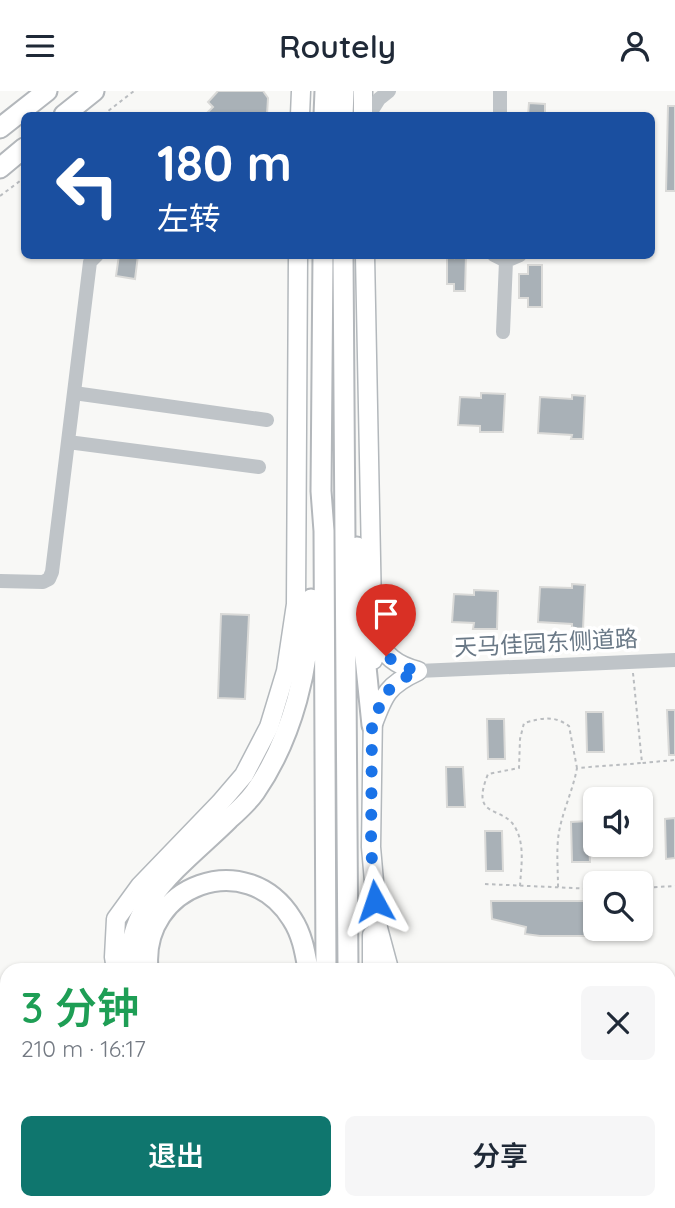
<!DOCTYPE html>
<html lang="zh">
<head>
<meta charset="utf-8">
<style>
  :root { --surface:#fff; --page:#f6f6f7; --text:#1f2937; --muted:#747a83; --accent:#0f766e }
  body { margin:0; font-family:Quicksand,"Noto Sans SC",sans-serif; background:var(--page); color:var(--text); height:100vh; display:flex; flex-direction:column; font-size:26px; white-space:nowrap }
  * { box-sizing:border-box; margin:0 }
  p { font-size:23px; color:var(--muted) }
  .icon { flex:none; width:38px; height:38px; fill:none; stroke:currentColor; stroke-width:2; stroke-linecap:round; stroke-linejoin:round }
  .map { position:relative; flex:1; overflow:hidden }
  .sheet { position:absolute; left:0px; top:872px; width:676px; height:247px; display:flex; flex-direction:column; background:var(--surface); border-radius:21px 21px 0 0; box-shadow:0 2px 5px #0004 }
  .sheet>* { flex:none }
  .banner { position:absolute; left:21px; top:21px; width:634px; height:147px; border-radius:10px; box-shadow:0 2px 5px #0004; background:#1a4fa0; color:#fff; overflow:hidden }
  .controls { position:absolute; left:583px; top:696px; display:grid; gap:14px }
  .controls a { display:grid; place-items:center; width:70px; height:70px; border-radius:10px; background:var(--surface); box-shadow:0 2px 5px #0004; font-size:35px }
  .pin { position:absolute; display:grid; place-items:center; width:60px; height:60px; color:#fff; margin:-72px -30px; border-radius:50% 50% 50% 0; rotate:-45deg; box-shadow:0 0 7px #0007 }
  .pin .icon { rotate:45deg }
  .me { position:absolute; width:77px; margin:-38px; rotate:355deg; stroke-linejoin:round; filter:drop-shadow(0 0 5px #0008) }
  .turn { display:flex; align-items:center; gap:24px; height:147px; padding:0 21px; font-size:32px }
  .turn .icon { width:91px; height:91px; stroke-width:2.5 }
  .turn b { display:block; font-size:49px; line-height:60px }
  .round { display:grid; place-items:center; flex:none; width:74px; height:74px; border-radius:10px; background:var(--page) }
  .head { display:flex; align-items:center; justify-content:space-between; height:119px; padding:0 21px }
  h1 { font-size:42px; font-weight:600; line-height:52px; color:#1e9e55 }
  .primary-button { display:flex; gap:14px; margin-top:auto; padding:14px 21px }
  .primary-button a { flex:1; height:80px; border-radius:10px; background:var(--accent); color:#fff; font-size:28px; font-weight:600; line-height:80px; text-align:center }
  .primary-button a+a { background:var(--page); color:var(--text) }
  header { display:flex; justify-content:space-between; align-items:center; height:91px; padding:0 21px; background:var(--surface); font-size:32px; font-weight:600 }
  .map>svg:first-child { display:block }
</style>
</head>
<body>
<header><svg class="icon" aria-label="menu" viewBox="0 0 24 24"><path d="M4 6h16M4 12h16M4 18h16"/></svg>Routely<svg class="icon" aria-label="person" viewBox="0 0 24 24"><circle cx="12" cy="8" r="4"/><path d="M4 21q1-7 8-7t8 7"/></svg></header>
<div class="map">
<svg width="675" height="1117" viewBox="0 0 675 1117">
  <rect width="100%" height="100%" fill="#f8f8f6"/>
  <!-- green -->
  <path fill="#d8ddd5" d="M7,958V1111H16V1117H0V1017L4,1014L0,975Z"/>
  <!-- building -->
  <path fill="#a9b1b7" stroke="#dadad8" stroke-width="2" d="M218,0H263L268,7L267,24H205L213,16L208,11Z
    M529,12L545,13V24H528Z
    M668,15H675V100H666Z
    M119,164H138L135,188L116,185Z
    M454,164H466L465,200H454V193H447V166L454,167Z
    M528,174H542V216H528V207H519V183H528Z
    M481,302L505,303L503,341H480V335L458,334L460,306L481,307Z
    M572,304L585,305L583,348H571L572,344L538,342L540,306L572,308Z
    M572,493L585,494L583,538L572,537V533L538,531L540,496L572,497Z
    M474,499L498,500L497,538H473L474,532L452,531L454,503L474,504Z
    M221,523L249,524L245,608L218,607Z
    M667,619H675V664H669Z
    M586,621H603L604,661H587Z
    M487,628H504L505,668H488Z
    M446,676H463L465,716H447Z
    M675,727V767L666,768L665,728Z
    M588,730L590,771H572L571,731Z
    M485,740H502L503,780H486Z
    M491,810H595V845H540L525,843L526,836L492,828Z"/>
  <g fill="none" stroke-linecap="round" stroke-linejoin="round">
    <!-- major casing -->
    <g stroke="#b3b8bc" stroke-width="21">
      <path id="major" d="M300,24L301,0
        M363,24V0
        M365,164L373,569
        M373,545C386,565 395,574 418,580
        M373,621L371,756L378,837L389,878
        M373,633C384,603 388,594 418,580
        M372,844V878
        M116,878L114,866L116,828L140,795L220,712L244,684L269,636L286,580L296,513L298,164
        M668,926L675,925
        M668,979H675
        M668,1025L675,1043
        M297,1111V1117
        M373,1117V1111"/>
    </g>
    <!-- highway casing -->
    <g stroke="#b3b7bb" stroke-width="23">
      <path id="highway" d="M64,24L94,0
        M324,24L325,0
        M343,24L344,0
        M0,37L47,0
        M0,77L24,57
        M323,164L321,400L324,440L326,878
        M343,164L348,878
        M357,456L362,537L372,634
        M131,878C124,811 187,770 229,728C238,720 248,711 255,701C293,646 310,575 311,508
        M148,878C140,794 247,755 292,828C302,843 305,861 308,878
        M668,941L675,940
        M668,955H675
        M668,994L675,1000
        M310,1111L311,1117
        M328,1111V1117
        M350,1111V1117"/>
    </g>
    <!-- path -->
    <path stroke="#babdc0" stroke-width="2" stroke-dasharray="3.5 3.5" stroke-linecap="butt" d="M103,24L134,0
      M0,105L24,87
      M633,582L642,672L675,669
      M485,793L595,798
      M520,795C521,777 525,755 516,738C504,713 469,730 488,683L519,677L520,648L524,632C542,627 554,624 569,635L577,677
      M558,796C558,778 556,758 559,741C563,719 573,699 577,677L642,672
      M640,797L675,795"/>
    <!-- minor -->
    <path stroke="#bfc4c8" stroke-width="14" d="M500,0V24
      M369,24L379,8L389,0
      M494,164L506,170L520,164
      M503,241L506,170
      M74,302L267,329
      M68,351L259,376
      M0,490L43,491L49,488L52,481L90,171L97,164
      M418,580L675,569"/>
    <!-- major -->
    <use href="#major" stroke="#fff" stroke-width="18"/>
    <!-- highway -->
    <use href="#highway" stroke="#fff" stroke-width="19"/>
  </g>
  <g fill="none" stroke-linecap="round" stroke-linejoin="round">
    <!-- route -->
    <path stroke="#1a73e8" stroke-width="12" stroke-dasharray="0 21.6" d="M375,810L371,756L372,634L385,602L404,587L418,580L403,576L386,565"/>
  </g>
  <g text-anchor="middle" stroke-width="7" stroke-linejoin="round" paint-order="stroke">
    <!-- street labels -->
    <g font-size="23" fill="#697886" stroke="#fff">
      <text transform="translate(546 552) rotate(-3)" y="8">天马佳园东侧道路</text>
    </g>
  </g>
</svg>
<div class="controls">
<a><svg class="icon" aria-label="sound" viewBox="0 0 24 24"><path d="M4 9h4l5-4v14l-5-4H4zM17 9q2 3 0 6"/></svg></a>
<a><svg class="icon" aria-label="search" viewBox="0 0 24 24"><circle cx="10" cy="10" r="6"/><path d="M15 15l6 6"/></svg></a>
</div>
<div class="pin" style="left:386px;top:565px;background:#d93025"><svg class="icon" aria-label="arrive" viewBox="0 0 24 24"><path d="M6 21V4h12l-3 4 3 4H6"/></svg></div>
<svg class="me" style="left:375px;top:810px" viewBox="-20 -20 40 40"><path d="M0-17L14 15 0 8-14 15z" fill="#1a73e8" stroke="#fff" stroke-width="4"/></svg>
<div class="banner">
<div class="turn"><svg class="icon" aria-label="left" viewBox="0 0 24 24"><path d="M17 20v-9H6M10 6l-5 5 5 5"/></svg><div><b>180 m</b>左转</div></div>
</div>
<section class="sheet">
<div class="head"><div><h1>3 分钟</h1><p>210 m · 16:17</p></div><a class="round"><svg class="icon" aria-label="close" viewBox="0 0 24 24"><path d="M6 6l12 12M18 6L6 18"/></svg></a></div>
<div class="primary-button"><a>退出</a><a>分享</a></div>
</section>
</div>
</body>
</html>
